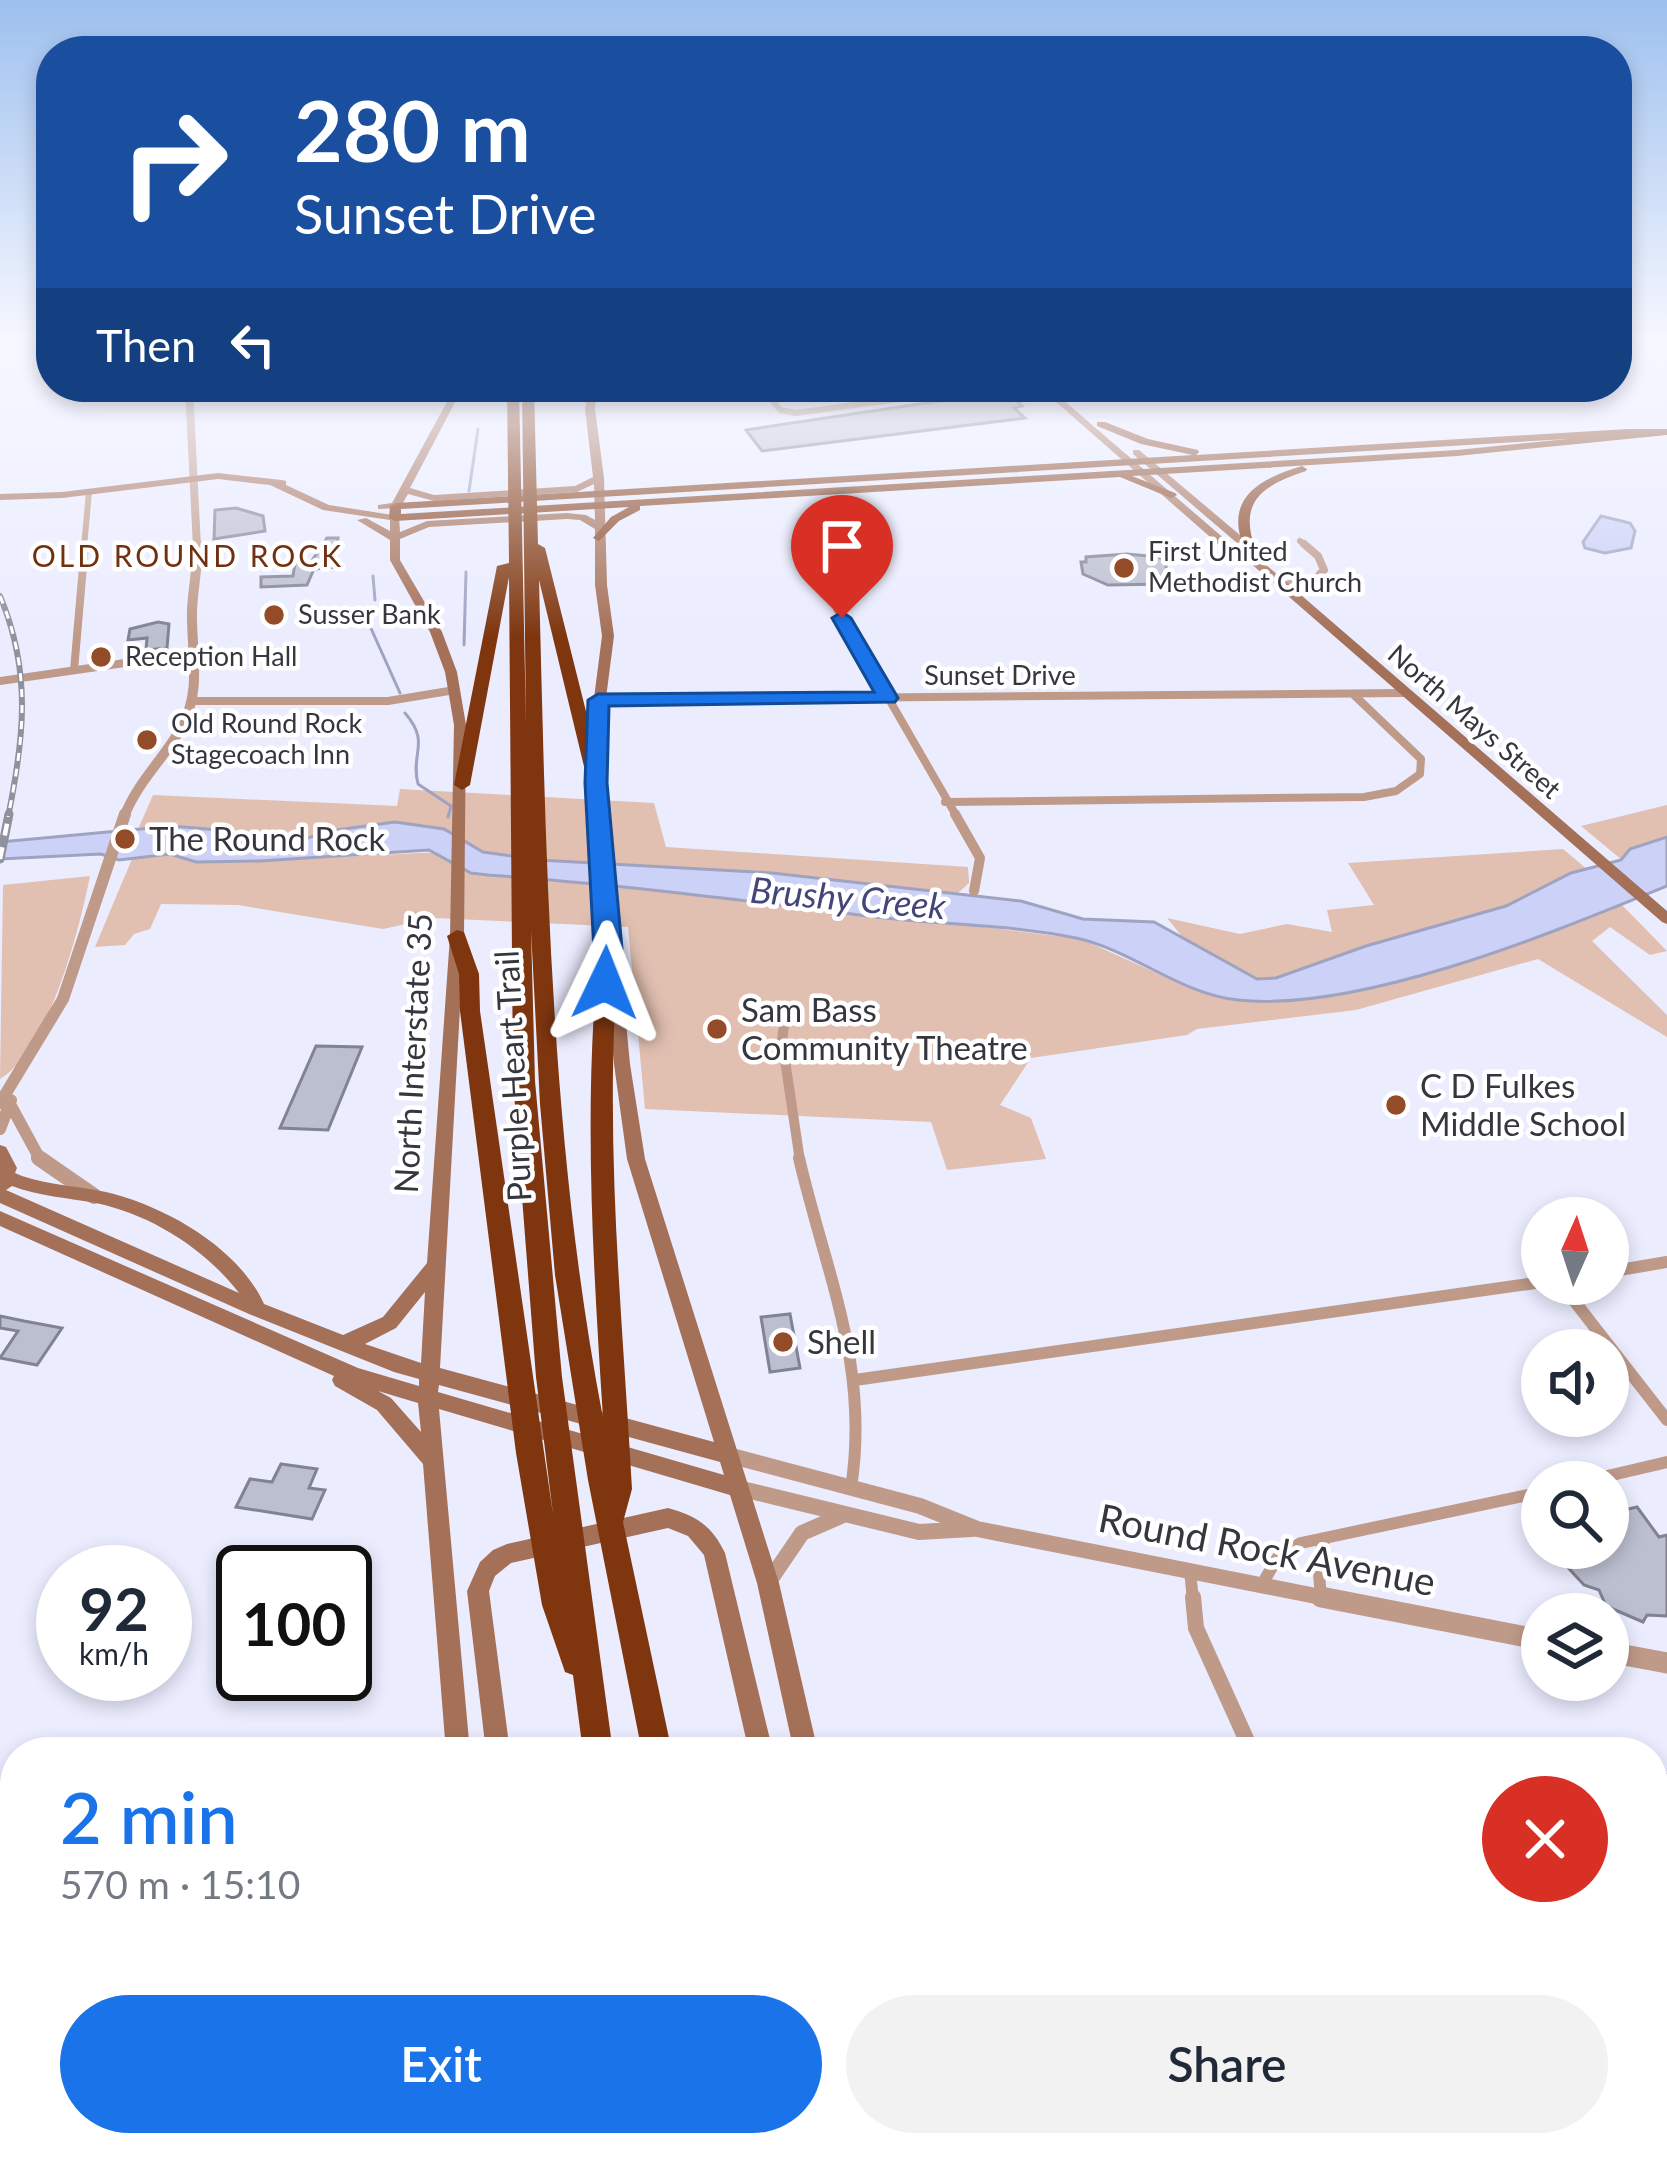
<!DOCTYPE html>
<html lang="en">
<head>
<meta charset="utf-8">
<style>
  :root { --surface:#fff; --page:#f2f2f3; --text:#1f2937; --muted:#747a83; --accent:#1a73e8 }
  body { margin:0; font-family:Lato,sans-serif; background:var(--page); color:var(--text); height:100vh; display:flex; flex-direction:column; font-size:45px; white-space:nowrap }
  * { box-sizing:border-box; margin:0 }
  p { font-size:39px; color:var(--muted) }
  .icon { flex:none; width:66px; height:66px; fill:none; stroke:currentColor; stroke-width:2; stroke-linecap:round; stroke-linejoin:round }
  .map { position:relative; flex:1; overflow:hidden }
  .details { position:absolute; left:0px; top:1737px; width:1668px; height:420px; display:flex; flex-direction:column; background:var(--surface); border-radius:48px 48px 0 0; box-shadow:0 6px 18px #0003 }
  .details>* { flex:none }
  .banner { position:absolute; left:36px; top:36px; width:1596px; height:366px; border-radius:48px; box-shadow:0 6px 18px #0003; background:#1a4fa0; color:#fff; overflow:hidden }
  .needle { width:78px; rotate:3deg }
  .buttons { position:absolute; left:1521px; top:1197px; display:grid; gap:24px }
  .buttons a { display:grid; place-items:center; width:108px; height:108px; border-radius:50%; background:var(--surface); box-shadow:0 6px 18px #0003; font-size:60px }
  .speed { position:absolute; left:36px; top:1545px; display:flex; gap:24px; font-size:60px; font-weight:700; text-align:center }
  .speed>* { display:grid; place-content:center; width:156px; height:156px; border-radius:50%; background:var(--surface); box-shadow:0 6px 18px #0003; line-height:1 }
  .speed small { font-size:30px; font-weight:400 }
  .speed .limit { border:6px solid #111; border-radius:18px; background:#fff; color:#111 }
  .pin { position:absolute; display:grid; place-items:center; width:102px; height:102px; color:#fff; margin:-123px -51px; border-radius:50% 50% 50% 0; rotate:-45deg; box-shadow:0 0 12px #0007 }
  .pin .icon { rotate:45deg }
  .me { position:absolute; width:132px; margin:-66px; rotate:2deg; stroke-linejoin:round; filter:drop-shadow(0 0 9px #0008) }
  .turn { display:flex; align-items:center; gap:42px; height:252px; padding:0 60px; font-size:54px }
  .turn .icon { width:156px; height:156px; stroke-width:2.5 }
  .turn b { display:block; font-size:84px; line-height:102px }
  .then { display:flex; align-items:center; height:114px; padding:0 60px; background:#0003; gap:24px; font-size:45px }
  .round { display:grid; place-items:center; flex:none; width:126px; height:126px; border-radius:63px; background:var(--page) }
  .summary { display:flex; align-items:center; justify-content:space-between; height:204px; padding:0 60px }
  h1 { font-size:72px; font-weight:600; line-height:90px; color:var(--accent) }
  .action { display:flex; gap:24px; margin-top:auto; padding:24px 60px }
  .action a { flex:1; height:138px; border-radius:72px; background:var(--accent); color:#fff; font-size:48px; font-weight:600; line-height:138px; text-align:center }
  .action a+a { background:var(--page); color:var(--text) }
  .map>svg:first-child { display:block }
</style>
</head>
<body>
<div class="map">
<svg width="1667" height="2157" viewBox="0 0 1667 2157">
  <rect width="100%" height="100%" fill="#ebedff"/>
  <!-- green -->
  <path fill="#e1bfb1" d="M400,789L654,803L666,847L968,867L969,883L928,920L1081,939L1170,979L1184,939L1167,918L1240,934L1287,924L1332,932L1327,910L1374,905L1348,863L1563,849L1588,870L1571,873L1506,906L1366,946L1276,978L1212,991L1331,995L1504,948L1621,904L1667,951L1650,955L1610,927L1592,941L1667,1015V1037L1538,959L1356,1010L1197,1029L1187,1035L1031,1058L1000,1105L1031,1118L1046,1159L947,1170L931,1122L645,1109L628,927L434,918L383,929L238,905L161,904L150,929L134,934L125,945L95,947L132,859L170,854L196,862L260,861L441,852L395,822L329,831L281,847L233,838L218,830L139,827L153,795L397,806Z
    M1667,805V837L1630,849L1622,860L1581,826Z
    M90,876C79,931 49,1049 0,1079L3,885Z"/>
  <!-- water -->
  <path fill="#ccd1f7" stroke="#9fa3c0" stroke-width="3" d="M1601,516L1630,523L1635,531L1631,548L1605,553L1585,548L1583,542Z
    M395,822L444,829L483,852L539,860L772,873L1021,901L1083,919L1154,922L1257,979L1276,978L1366,946L1506,906L1571,873L1621,860L1630,849L1667,837V886C1554,932 1360,1013 1238,1000C1180,994 1132,950 1076,938C1008,924 937,925 868,916C741,900 616,884 488,875L471,873L429,850L260,861L196,862L170,854L119,860L101,854L0,859V842L172,826L218,830L233,839L281,847L329,831Z"/>
  <g fill="none" stroke-linecap="round" stroke-linejoin="round">
    <!-- stream -->
    <path stroke="#9fa3c0" stroke-width="3" d="M469,491L478,429
      M373,576L375,600
      M369,624L400,693
      M464,645L466,572
      M405,713C431,743 410,753 418,784L451,806L448,817"/>
    <!-- river -->
    <path fill="#ccd1f7" fill-rule="evenodd" d="M1667,338V346L1617,347V339Z"/>
  </g>
  <!-- building -->
  <path fill="#bcbfd0" stroke="#818393" stroke-width="3" d="M1006,391L1022,406L1014,408L1025,418L762,451L746,430Z
    M236,508L263,516L265,531L214,539L215,510Z
    M327,538H338L335,567L314,569L307,585L261,587V577L293,576L295,563L311,562Z
    M1127,554L1159,557L1165,562L1169,579H1163L1164,584L1108,585L1083,574L1081,562H1086V557Z
    M158,622L169,624L167,648L146,650L147,638L128,640L130,629Z
    M316,1046L362,1047L328,1130L280,1128Z
    M790,1314L800,1368L770,1372L761,1317Z
    M0,1316L24,1321L62,1328L37,1365L0,1358L18,1331L0,1328Z
    M281,1464L317,1469L309,1488L325,1490L312,1519L236,1507L250,1479L272,1482Z
    M1637,1507L1659,1537L1667,1535V1616L1647,1615L1643,1622L1606,1606L1599,1590L1584,1585L1550,1548H1608V1514Z"/>
  <g fill="none" stroke-linecap="round" stroke-linejoin="round">
    <!-- minor-far4 -->
    <path stroke="#bf9a89" stroke-width="6" d="M762,387L780,410L796,413L987,387
      M1300,541L1308,547
      M84,547L89,492"/>
    <!-- minor-far3 -->
    <path stroke="#bf9a89" stroke-width="8" d="M1282,586L1317,577L1324,570L1318,556L1304,544
      M837,609L957,817
      M74,670L85,544
      M0,681L194,653
      M598,700L1402,693
      M192,701H388L455,690
      M945,802L1364,797L1396,791L1420,774L1421,759L1354,695"/>
    <!-- minor-far2 -->
    <path stroke="#bf9a89" stroke-width="10" d="M955,814L980,858L974,891
      M785,1019L782,1040L800,1161"/>
    <!-- minor-far1 -->
    <path stroke="#bf9a89" stroke-width="12" d="M799,1158C826,1274 870,1366 851,1488
      M1608,1272L1667,1262
      M1561,1284L1667,1420
      M855,1380L1542,1282
      M1582,1482L1667,1462
      M1190,1571L1193,1600
      M1261,1586L1278,1557L1301,1543L1542,1492
      M1321,1599L1318,1560L1324,1541"/>
    <!-- minor -->
    <path stroke="#bf9a89" stroke-width="16" d="M1193,1597L1196,1628L1252,1752
      M1653,1785L1667,1781
      M1653,1863L1667,1886
      M1430,2142L1437,2157"/>
    <!-- tertiary-far4 -->
    <path stroke="#bf9a89" stroke-width="8" d="M189,387L197,547"/>
    <!-- tertiary-far3 -->
    <path stroke="#bf9a89" stroke-width="10" d="M124,817C137,783 161,762 180,730C203,691 191,653 192,610C193,588 198,567 197,544"/>
    <!-- tertiary-far2 -->
    <path stroke="#bf9a89" stroke-width="12" d="M0,1103L63,999L125,814
      M10,1104L41,1161
      M0,1129L11,1100"/>
    <!-- tertiary-far1 -->
    <path stroke="#bf9a89" stroke-width="16" d="M39,1158L94,1196
      M728,1455L920,1506L977,1529L1336,1600
      M738,1488L919,1532L972,1529
      M768,1583L802,1533L841,1516"/>
    <!-- tertiary -->
    <path stroke="#bf9a89" stroke-width="21" d="M1321,1597L1542,1640
      M1608,1652L1667,1663"/>
    <!-- secondary -->
    <path fill="#a57058" fill-rule="evenodd" d="M455,387H463L410,488L434,495L575,486L593,477L585,409L589,387H597L595,409L604,478L607,585L614,636L601,737L603,783L630,1064L645,1159L779,1583L818,1752H794L757,1583L730,1495L439,1409L470,1752H446L423,1464L377,1410L335,1386L332,1380L334,1376L0,1226V1211L358,1368L419,1386V1379L394,1372L249,1314L0,1203V1145L6,1147L17,1168L15,1173L22,1176C49,1185 78,1186 106,1192C165,1206 238,1247 264,1304L343,1335L383,1317L427,1263L450,936L454,725L445,672L430,632L390,560V540L357,520L366,518L390,531V520L323,510L270,485L218,479L62,498L0,500V494L62,492L218,473L282,480L286,481V485L329,505L399,516L400,532L427,521L567,513L586,515L595,520L594,484L577,492L434,501L408,494L400,508L378,509V505L392,503ZM567,519L580,520L595,529V585L602,636L589,737V783L614,1064L627,1159L714,1442L440,1368L464,936L466,725L457,672L442,632L400,560V539L429,527ZM12,1186C39,1196 68,1198 96,1203C152,1215 205,1249 239,1293L6,1190ZM425,1292L421,1363L365,1344L396,1328ZM439,1385L720,1462L724,1475L438,1392ZM378,1391L418,1403L421,1432L391,1398Z
      M1039,387H1048L1241,553L1246,554L1244,549L1133,454V450H1139L1253,546L1258,558L1667,911V924L1662,922L1248,561L1233,557Z
      M668,1508C697,1516 712,1526 725,1553L773,1752H749L704,1555L688,1536L668,1528L511,1563L495,1576L489,1591L510,1752H486L467,1591L480,1562L493,1550L507,1544Z
      M481,2142H509L510,2157H482Z
      M896,2142H924L928,2157H900Z"/>
    <!-- trunk -->
    <path fill="#884421" fill-rule="evenodd" d="M1097,422H1105L1148,439L1198,450L1199,452L1196,455L1627,429H1667V435L1457,456L1132,476L1175,493L1177,495L1171,498L1120,477L640,506V510L619,521L599,541L593,538L611,517L629,507L395,521L389,518L390,506L396,503L1193,455L1141,444L1097,426ZM1567,439L1457,450L401,514V509Z
      M1302,466L1307,469L1306,471C1264,485 1238,500 1255,548L1245,550C1223,499 1258,479 1302,466Z"/>
    <!-- motorway -->
    <path fill="#7f360e" fill-rule="evenodd" d="M507,387H519L526,723L522,387H534L538,544L545,548L604,783L596,788L588,783L539,580C546,860 550,1142 603,1418C593,1261 583,1106 599,949L609,943L619,949C603,1130 622,1308 632,1489L623,1522L672,1752H642L588,1480L555,1275L540,1104L531,930L535,1081L562,1377L613,1752H583L573,1675L565,1672L542,1605L516,1453L460,1011L459,974L447,936L457,930L464,932L479,974L480,1011L553,1514L536,1377L513,1081L509,577L470,785L462,790L454,785L497,566L509,563Z
      M643,2142H679L682,2157H646Z
      M716,2142H752L755,2157H719Z"/>
    <!-- rail-far1 casing -->
    <g stroke="#8f919d" stroke-width="6">
      <path id="rail-far1" d="M0,596C32,672 24,739 8,817"/>
    </g>
    <!-- rail casing -->
    <g stroke="#8f919d" stroke-width="9">
      <path id="rail" d="M0,859L9,814"/>
    </g>
    <!-- rail-far1 -->
    <use href="#rail-far1" stroke="#fff" stroke-width="3" stroke-dasharray="8" stroke-linecap="butt"/>
    <!-- rail -->
    <use href="#rail" stroke="#fff" stroke-width="4.5" stroke-dasharray="12" stroke-linecap="butt"/>
  </g>
  <!-- sky -->
  <linearGradient id="sky" x2="0" y2="1"><stop stop-color="#9dc0ee"/><stop offset="0.53" stop-color="#f6f7ff"/><stop offset="1" stop-color="#f6f7ff" stop-opacity="0"/></linearGradient>
  <rect width="1667" height="636" fill="url(#sky)"/>
  <!-- route -->
  <path fill="#1a73e8" stroke="#114b97" stroke-width="3" d="M842,612L851,618L898,698L895,702L609,706L607,783L622,949L614,989H596L585,783L588,700L598,694L874,692L832,618Z"/>
  <!-- markers -->
  <g fill="#934b28" stroke="#fff" stroke-width="4.5">
    <circle cx="1124" cy="568" r="12"/>
    <circle cx="274" cy="615" r="12"/>
    <circle cx="101" cy="657" r="12"/>
    <circle cx="147" cy="740" r="12"/>
    <circle cx="125" cy="839" r="12"/>
    <circle cx="717" cy="1029" r="12"/>
    <circle cx="1396" cy="1105" r="12"/>
    <circle cx="783" cy="1342" r="12"/>
  </g>
  <g text-anchor="middle" stroke-width="9" stroke-linejoin="round" paint-order="stroke">
    <!-- far-poi labels -->
    <g font-size="27" fill="#36373e" stroke="#fff" text-anchor="start">
      <text x="1148" y="561">First United<tspan x="1148" dy="31">Methodist Church</tspan></text>
      <text x="298" y="624">Susser Bank</text>
      <text x="125" y="666">Reception Hall</text>
      <text x="171" y="733">Old Round Rock<tspan x="171" dy="31">Stagecoach Inn</tspan></text>
    </g>
    <!-- far-street labels -->
    <g font-size="27" fill="#36373e" stroke="#fff">
      <text x="1000" y="685">Sunset Drive</text>
      <text transform="translate(1474 722) rotate(41)" y="9">North Mays Street</text>
    </g>
    <!-- far-neighbourhood labels -->
    <g font-size="30" letter-spacing="3" fill="#703110" stroke="#fff">
      <text x="188" y="567">OLD ROUND ROCK</text>
    </g>
    <!-- poi labels -->
    <g font-size="33" fill="#36373e" stroke="#fff" text-anchor="start">
      <text x="149" y="851">The Round Rock</text>
      <text x="741" y="1022">Sam Bass<tspan x="741" dy="38">Community Theatre</tspan></text>
      <text x="1420" y="1098">C D Fulkes<tspan x="1420" dy="38">Middle School</tspan></text>
      <text x="807" y="1354">Shell</text>
    </g>
    <!-- street labels -->
    <g font-size="33" fill="#36373e" stroke="#fff">
      <text transform="translate(413 1053) rotate(-87)" y="12">North Interstate 35</text>
      <text transform="translate(513 1076) rotate(-93)" y="12">Purple Heart Trail</text>
    </g>
    <!-- water labels -->
    <g font-size="36" font-style="italic" fill="#434678" stroke="#fff">
      <text transform="translate(848 898) rotate(5)" y="13">Brushy Creek</text>
    </g>
    <!-- near-street labels -->
    <g font-size="39" fill="#36373e" stroke="#fff">
      <text transform="translate(1267 1550) rotate(11)" y="14">Round Rock Avenue</text>
    </g>
  </g>
</svg>
<div class="buttons">
<a><svg class="needle" viewBox="-14 -14 28 28"><path d="M0-13l5 13h-10z" fill="#e53935"/><path d="M0 13l5-13h-10z" fill="#747a83"/></svg></a>
<a><svg class="icon" aria-label="sound" viewBox="0 0 24 24"><path d="M4 9h4l5-4v14l-5-4H4zM17 9q2 3 0 6"/></svg></a>
<a><svg class="icon" aria-label="search" viewBox="0 0 24 24"><circle cx="10" cy="10" r="6"/><path d="M15 15l6 6"/></svg></a>
<a><svg class="icon" aria-label="layers" viewBox="0 0 24 24"><path d="M12 4l9 5-9 5-9-5zM3 14l9 5 9-5"/></svg></a>
</div>
<div class="speed"><div>92<small>km/h</small></div><div class="limit">100</div></div>
<div class="pin" style="left:842px;top:618px;background:#d93025"><svg class="icon" aria-label="arrive" viewBox="0 0 24 24"><path d="M6 21V4h12l-3 4 3 4H6"/></svg></div>
<svg class="me" style="left:605px;top:983px" viewBox="-20 -20 40 40"><path d="M0-17L14 15 0 8-14 15z" fill="#1a73e8" stroke="#fff" stroke-width="4"/></svg>
<div class="banner">
<div class="turn"><svg class="icon" aria-label="right" viewBox="0 0 24 24"><path d="M7 20v-9h11M14 6l5 5-5 5"/></svg><div><b>280 m</b>Sunset Drive</div></div>
<div class="then">Then<svg class="icon" aria-label="left" viewBox="0 0 24 24"><path d="M17 20v-9H6M10 6l-5 5 5 5"/></svg></div>
</div>
<section class="details">
<div class="summary"><div><h1>2 min</h1><p>570 m · 15:10</p></div><a class="round" style="background:#d93025;color:#fff"><svg class="icon" aria-label="close" viewBox="0 0 24 24"><path d="M6 6l12 12M18 6L6 18"/></svg></a></div>
<div class="action"><a>Exit</a><a>Share</a></div>
</section>
</div>
</body>
</html>
